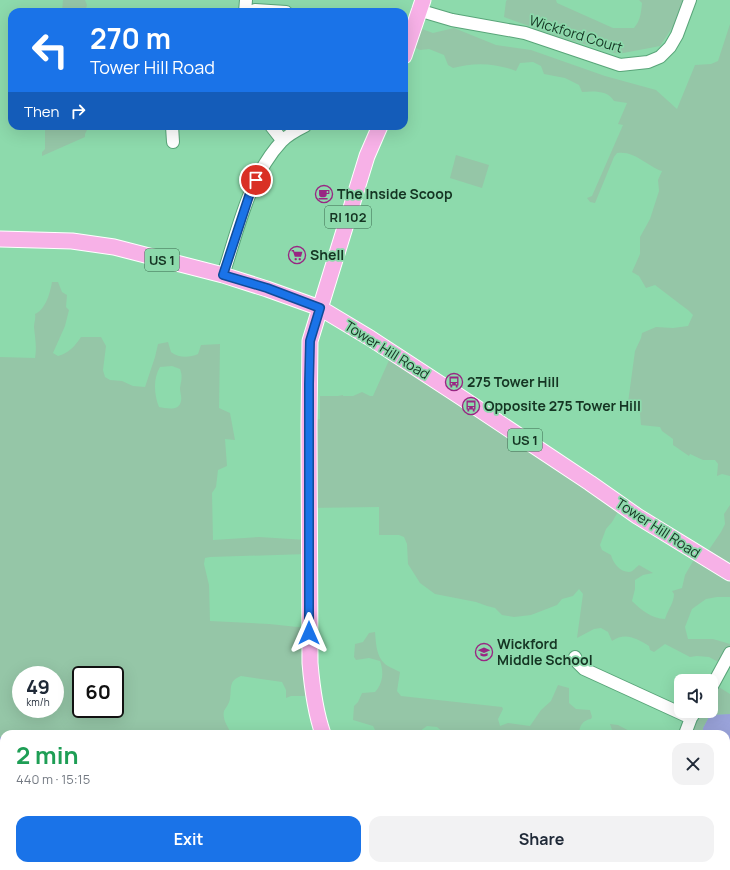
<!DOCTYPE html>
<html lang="en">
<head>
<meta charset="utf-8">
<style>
  :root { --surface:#fff; --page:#f2f2f3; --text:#1f2937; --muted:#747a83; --accent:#1a73e8 }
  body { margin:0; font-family:Manrope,sans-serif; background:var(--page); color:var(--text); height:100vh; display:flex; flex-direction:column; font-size:15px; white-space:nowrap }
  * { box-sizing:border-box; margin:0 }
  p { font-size:13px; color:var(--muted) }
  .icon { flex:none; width:22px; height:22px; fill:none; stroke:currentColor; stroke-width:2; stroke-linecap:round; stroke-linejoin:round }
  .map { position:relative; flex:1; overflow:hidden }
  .drawer { position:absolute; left:0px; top:730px; width:730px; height:140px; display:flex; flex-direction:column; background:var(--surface); border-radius:12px 12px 0 0; box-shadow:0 4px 16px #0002 }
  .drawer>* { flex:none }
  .banner { position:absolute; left:8px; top:8px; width:400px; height:122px; border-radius:12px; box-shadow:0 4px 16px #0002; background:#1a73e8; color:#fff; overflow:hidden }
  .buttons { position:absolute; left:674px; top:674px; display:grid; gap:8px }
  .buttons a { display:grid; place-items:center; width:44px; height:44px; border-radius:8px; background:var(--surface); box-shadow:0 4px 16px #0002; font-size:20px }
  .speed { position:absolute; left:12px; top:666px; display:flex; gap:8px; font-size:20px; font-weight:700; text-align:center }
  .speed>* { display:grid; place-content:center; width:52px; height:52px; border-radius:50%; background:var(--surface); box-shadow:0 4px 16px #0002; line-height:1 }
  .speed small { font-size:10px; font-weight:400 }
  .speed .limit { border:2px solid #111; border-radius:6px; background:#fff; color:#111 }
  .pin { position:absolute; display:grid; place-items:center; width:34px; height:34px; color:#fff; margin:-17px; border:2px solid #fff; border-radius:50%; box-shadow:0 1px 4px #0007 }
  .me { position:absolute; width:44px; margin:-22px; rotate:0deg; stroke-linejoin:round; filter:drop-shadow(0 0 3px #0008) }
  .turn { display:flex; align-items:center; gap:14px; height:84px; padding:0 16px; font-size:18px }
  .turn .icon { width:52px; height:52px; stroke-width:2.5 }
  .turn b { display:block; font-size:28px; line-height:34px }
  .then { display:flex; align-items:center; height:38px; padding:0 16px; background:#0003; gap:8px; font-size:15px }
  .round { display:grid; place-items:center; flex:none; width:42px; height:42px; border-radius:12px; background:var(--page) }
  .summary { display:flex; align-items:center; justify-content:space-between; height:68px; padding:0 16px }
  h1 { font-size:24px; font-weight:700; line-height:30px; color:#1e9e55 }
  .cta { display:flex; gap:8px; margin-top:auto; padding:8px 16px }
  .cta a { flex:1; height:46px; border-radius:12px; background:var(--accent); color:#fff; font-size:16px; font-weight:700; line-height:46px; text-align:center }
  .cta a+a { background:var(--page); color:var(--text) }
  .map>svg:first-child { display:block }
</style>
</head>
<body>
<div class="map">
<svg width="730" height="870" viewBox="0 0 730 870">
  <rect width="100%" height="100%" fill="#8ddaac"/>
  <!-- green -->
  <path fill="#95c6a7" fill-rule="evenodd" d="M63,0H85L87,5L85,12H62Z
    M507,0H556L557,3L613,28H634C640,21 641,14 642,3L639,0H683L678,19L660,46L618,54L557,36L504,17L506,1Z
    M730,24V476L722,474L717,476L718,464L715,460H703L690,454L689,456L673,445V439L662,431L660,427L641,425L640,413L627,410L635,351L641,338L642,333L656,327L673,328L688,326L693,315C688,309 682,306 676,301C669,296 662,290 655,285L646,288L639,276L632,272L640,254V237L650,219L659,191L658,180L662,171C647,166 634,150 617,153L614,157L595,203L590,202L587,198L592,196L623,125L618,124L627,103L614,101C608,90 593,91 582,92L579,85L565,78L544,74L541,66L533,62L520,63L516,71C496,63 474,62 453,68L448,65L444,55L429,49L420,50L412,46L419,28L433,33L454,28L496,45L531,50L605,76L656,90L677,109L695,65L711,64L718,61Z
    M45,126H89L85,134V137L42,156V152L45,149Z
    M456,155L489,165L482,188L450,178Z
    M52,282H58L62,292L67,295L66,307L69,310L65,326L53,353L58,356C69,353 75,346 81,337H101L106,346L103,370L105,377L110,380L122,381L133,386L145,387L155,357L158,344L168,342L171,352C179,358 189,358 198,354L201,345L220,344L219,408L230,413L235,440L225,439L227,466L218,470L216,487L212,493L213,540L259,537L307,540V554L210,557L205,558L204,564L209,585L210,621L269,624L307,628L309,696H291L286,698V690L282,682L241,676C228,681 232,688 230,699C229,704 226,707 224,711C222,719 228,728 232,734H4V738L0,737V357L35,358C37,347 35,338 34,327C34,322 36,319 35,314C46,309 50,293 52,282ZM172,366L180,369C183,377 181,381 180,388C180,392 182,397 181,401C179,412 166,408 159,407C154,395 153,378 160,367ZM21,675H55V709H21ZM81,675H115V709H81Z
    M390,358L402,364L408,373L414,366L622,505L612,522L606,529L600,545L602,550L611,555C613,563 620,572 629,572C633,572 636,567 639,565L653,573L643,575L635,580V589L632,601C640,609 652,619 665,619C668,609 674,603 674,594L672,591L682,588L685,575L696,556L704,557L721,532L725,524L724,514L730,505V563L726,570L730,573V597H717L706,599L692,609L685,627L688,639H713L730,644V653L724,665L709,657L697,656L690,657L665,644L654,652L650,650L649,646C636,638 625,632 612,641L608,632L601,628L594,629L577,638L583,594L579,589L573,596L562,599L557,605L531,615L514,617L502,615L495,608L487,606L476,602L435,594L420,583L408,564L407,544L404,537L399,535H379V507L307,508L308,422L320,419V396H338L343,395V396H353L362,392L370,396H373Z
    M375,632C376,643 376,656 385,664C388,667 395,669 400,672L397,691L401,696L502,707L503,709L498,719L500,726L508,723L530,726L541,710L551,701L558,685L569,688V703L576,709L590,710L592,717L591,719C583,720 579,726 579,734H445L437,727L427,726L416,734H377L373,726L353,720L354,706L358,702L362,693L375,692C383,683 384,672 380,661L369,658L356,660L354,657L355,644L363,642L369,633Z
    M714,684L730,694V714L710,715L703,728V734H685L696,711H711V689Z
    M610,724L618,725L635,734H612V730Z
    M354,866H576L575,870H358Z"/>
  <!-- water -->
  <path fill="#9aa3da" d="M730,714V759L726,757V734H703V728L710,715Z
    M0,737L4,738V866H256L262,870H0Z
    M303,866H354L358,870H290Z"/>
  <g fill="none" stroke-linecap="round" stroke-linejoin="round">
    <!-- minor casing -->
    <g stroke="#59a579" stroke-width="14">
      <path id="minor" d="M418,10L452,20L525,33L620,65L648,62L660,57L670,47L677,35L690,0
        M245,12L246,0
        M252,12L255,10L286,12
        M172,126L173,142
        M271,126L282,140
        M223,275C238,230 249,176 282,141C288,135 297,130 305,126
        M575,657L578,663L584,669L691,718
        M711,688L730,653
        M685,734L691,718L695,712
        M726,778L730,780
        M628,870L630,866"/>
    </g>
    <!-- major casing -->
    <g stroke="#fff" stroke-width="17">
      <path id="major" d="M404,56L423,0
        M0,239L72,241L114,247L223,275L267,289L320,308L370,338L462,398L590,483L637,516L730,573
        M323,734C315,711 312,687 310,663L309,425L310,341L367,156L380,126
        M405,866L407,870"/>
    </g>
    <!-- minor -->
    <use href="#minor" stroke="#fff" stroke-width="12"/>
    <!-- major -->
    <use href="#major" stroke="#f7b1e7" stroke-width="15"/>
  </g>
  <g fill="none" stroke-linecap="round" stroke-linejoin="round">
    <!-- route casing -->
    <g stroke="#114b97" stroke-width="10">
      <path id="route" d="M256,180L250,193L223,275L267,288L320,308L310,341L309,384V633"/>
    </g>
    <!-- route -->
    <use href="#route" stroke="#1a73e8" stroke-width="7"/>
  </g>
  <!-- icons -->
  <defs>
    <g id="cafe-ring" transform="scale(0.9)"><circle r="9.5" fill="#8ddaac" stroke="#992683" stroke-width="1.5"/><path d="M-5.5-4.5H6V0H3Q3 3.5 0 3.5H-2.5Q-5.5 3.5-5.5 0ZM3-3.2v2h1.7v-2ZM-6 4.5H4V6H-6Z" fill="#992683"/></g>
    <g id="supermarket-ring" transform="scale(0.9)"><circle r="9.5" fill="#8ddaac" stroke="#992683" stroke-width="1.5"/><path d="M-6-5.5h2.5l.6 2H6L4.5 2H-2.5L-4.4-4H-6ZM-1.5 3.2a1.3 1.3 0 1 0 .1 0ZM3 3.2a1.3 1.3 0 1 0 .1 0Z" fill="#992683"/></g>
    <g id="bus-ring" transform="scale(0.9)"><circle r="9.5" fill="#8ddaac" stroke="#992683" stroke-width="1.5"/><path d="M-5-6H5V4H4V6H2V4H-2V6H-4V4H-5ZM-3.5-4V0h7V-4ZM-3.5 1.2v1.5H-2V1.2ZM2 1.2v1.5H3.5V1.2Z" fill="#992683"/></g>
    <g id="school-ring" transform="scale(0.9)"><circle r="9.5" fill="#8ddaac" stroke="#992683" stroke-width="1.5"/><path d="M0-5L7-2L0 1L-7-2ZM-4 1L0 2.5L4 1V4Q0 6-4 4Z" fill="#992683"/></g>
  </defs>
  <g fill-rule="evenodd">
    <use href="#cafe-ring" x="324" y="194"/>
    <use href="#supermarket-ring" x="297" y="255"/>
    <use href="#bus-ring" x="454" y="382"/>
    <use href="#bus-ring" x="471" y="406"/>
    <use href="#school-ring" x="484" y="652"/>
  </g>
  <g text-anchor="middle" stroke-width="3.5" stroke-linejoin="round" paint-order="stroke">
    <!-- shield labels -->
    <g fill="#8ddaac" stroke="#39664c" stroke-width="1">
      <rect x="325" y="206" width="46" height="22" rx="3"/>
      <rect x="145" y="249" width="34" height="22" rx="3"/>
      <rect x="508" y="429" width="34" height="22" rx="3"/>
    </g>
    <g font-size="13" font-weight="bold" fill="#153523">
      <text x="348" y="222">RI 102</text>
      <text x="162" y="265">US 1</text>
      <text x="525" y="445">US 1</text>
    </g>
    <!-- street labels -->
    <g font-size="14" fill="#153523" stroke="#8ddaac">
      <text transform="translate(576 34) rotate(17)" y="5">Wickford Court</text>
      <text transform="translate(387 350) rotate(32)" y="5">Tower Hill Road</text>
      <text transform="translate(658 528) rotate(33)" y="5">Tower Hill Road</text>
    </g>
    <!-- poi labels -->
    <g font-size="14" font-weight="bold" fill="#153523" stroke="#8ddaac" text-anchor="start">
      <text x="337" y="199">The Inside Scoop</text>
      <text x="310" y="260">Shell</text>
      <text x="467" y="387">275 Tower Hill</text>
      <text x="484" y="411">Opposite 275 Tower Hill</text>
      <text x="497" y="649">Wickford<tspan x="497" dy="16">Middle School</tspan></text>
    </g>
  </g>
</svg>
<div class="buttons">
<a><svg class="icon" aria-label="sound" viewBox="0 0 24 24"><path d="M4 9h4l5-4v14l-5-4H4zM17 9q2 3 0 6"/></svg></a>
</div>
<div class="speed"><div>49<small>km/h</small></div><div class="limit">60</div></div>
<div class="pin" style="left:256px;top:180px;background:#d93025"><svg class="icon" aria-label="arrive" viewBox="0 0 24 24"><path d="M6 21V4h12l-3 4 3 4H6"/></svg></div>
<svg class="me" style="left:309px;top:633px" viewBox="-20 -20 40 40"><path d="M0-17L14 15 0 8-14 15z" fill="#1a73e8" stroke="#fff" stroke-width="4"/></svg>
<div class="banner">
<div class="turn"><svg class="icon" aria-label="left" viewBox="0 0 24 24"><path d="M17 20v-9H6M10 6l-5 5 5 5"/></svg><div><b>270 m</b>Tower Hill Road</div></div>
<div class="then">Then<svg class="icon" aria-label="right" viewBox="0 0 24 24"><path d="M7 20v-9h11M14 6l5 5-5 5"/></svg></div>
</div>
<section class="drawer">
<div class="summary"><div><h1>2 min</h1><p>440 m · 15:15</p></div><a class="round"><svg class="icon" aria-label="close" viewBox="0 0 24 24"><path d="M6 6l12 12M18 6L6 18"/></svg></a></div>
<div class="cta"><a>Exit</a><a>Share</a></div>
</section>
</div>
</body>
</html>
